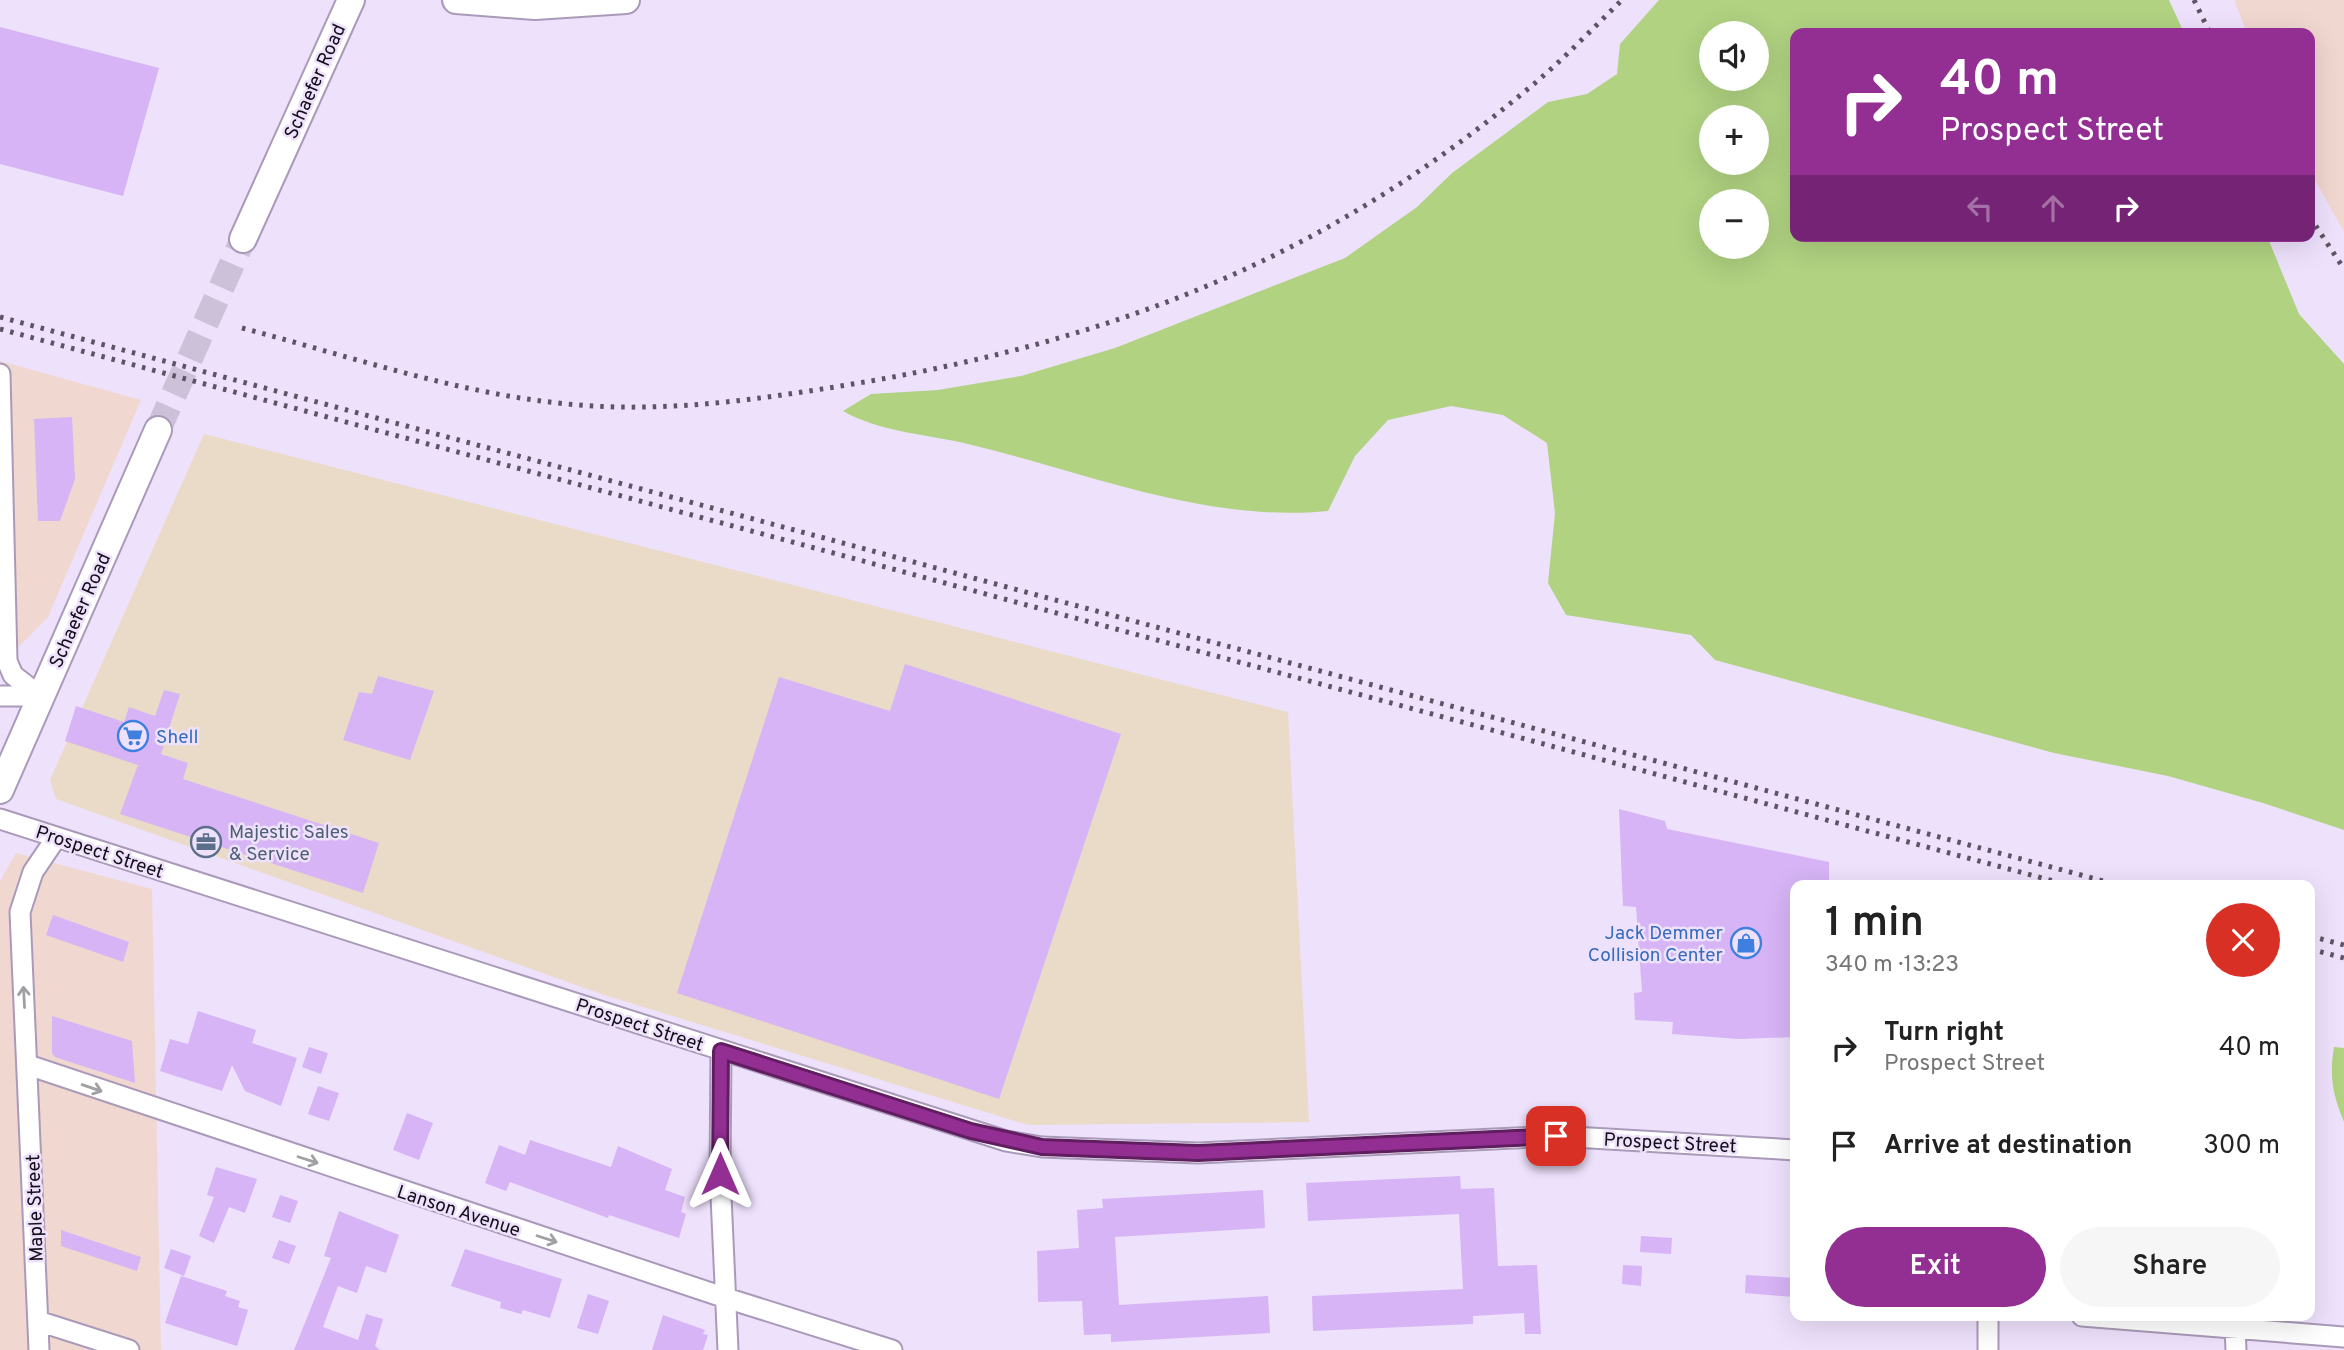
<!DOCTYPE html>
<html lang="en">
<head>
<meta charset="utf-8">
<style>
  :root { --surface:#fff; --page:#f6f6f6; --text:#222; --muted:#767676; --accent:#932e93 }
  body { margin:0; font-family:Overpass,sans-serif; background:var(--page); color:var(--text); height:100vh; display:flex; flex-direction:column; font-size:26px; white-space:nowrap }
  * { box-sizing:border-box; margin:0 }
  p { font-size:23px; color:var(--muted) }
  .icon { flex:none; width:38px; height:38px; fill:none; stroke:currentColor; stroke-width:2; stroke-linecap:round; stroke-linejoin:round }
  .map { position:relative; flex:1; overflow:hidden }
  .panel { position:absolute; left:1790px; top:880px; width:525px; height:441px; display:flex; flex-direction:column; background:var(--surface); border-radius:14px; box-shadow:0 7px 28px #0002 }
  .panel>* { flex:none }
  .hud { position:absolute; left:1790px; top:28px; width:525px; height:214px; border-radius:14px; box-shadow:0 7px 28px #0002; background:#932e93; color:#fff; overflow:hidden }
  .controls { position:absolute; left:1699px; top:21px; display:grid; gap:14px }
  .controls a { display:grid; place-items:center; width:70px; height:70px; border-radius:50%; background:var(--surface); box-shadow:0 7px 28px #0002; font-size:35px }
  .pin { position:absolute; display:grid; place-items:center; width:60px; height:60px; color:#fff; margin:-30px; border-radius:14px; box-shadow:0 4px 10px #0006 }
  .me { position:absolute; width:77px; margin:-38px; rotate:0deg; stroke-linejoin:round; filter:drop-shadow(0 0 5px #0008) }
  .turn { display:flex; align-items:center; gap:24px; height:147px; padding:0 35px; font-size:32px }
  .turn .icon { width:91px; height:91px; stroke-width:2.5 }
  .turn b { display:block; font-size:49px; line-height:60px }
  .lanes { display:flex; align-items:center; height:66px; padding:0 35px; background:#0003; justify-content:center; gap:35px; direction:ltr }
  .lanes .off { opacity:.35 }
  .round { display:grid; place-items:center; flex:none; width:74px; height:74px; border-radius:37px; background:var(--page) }
  .summary { display:flex; align-items:center; justify-content:space-between; height:119px; padding:0 35px }
  h1 { font-size:42px; font-weight:600; line-height:52px }
  .action { display:flex; gap:14px; margin-top:auto; padding:14px 35px }
  .action a { flex:1; height:80px; border-radius:42px; background:var(--accent); color:#fff; font-size:28px; font-weight:600; line-height:80px; text-align:center }
  .action a+a { background:var(--page); color:var(--text) }
  ul { padding:0; list-style:none }
  li { display:flex; align-items:center; gap:21px; height:98px; padding:0 35px }
  li div { flex:1 }
  li b { display:block; font-size:26px }
  li em { font-style:normal }
  .map>svg:first-child { display:block }
</style>
</head>
<body>
<div class="map">
<svg width="2344" height="1350" viewBox="0 0 2344 1350">
  <rect width="100%" height="100%" fill="#eee1fc"/>
  <!-- commercial -->
  <path fill="#f0d7d0" d="M2234,0H2344V232L2310,171V33H2247Z
    M0,361L141,400L48,617L0,666Z
    M16,853L152,889L161,1350H0V881Z"/>
  <!-- industrial -->
  <path fill="#eadbc8" d="M204,434L1288,712L1309,1122L1028,1125L604,995L56,799L50,780Z"/>
  <!-- green -->
  <path fill="#b0d281" fill-rule="evenodd" d="M1659,0H2169L2184,33H1796V236H2267L2299,314L2344,364V830L2263,803L2168,776L2054,753L1715,660L1691,635L1566,615L1548,583L1555,513L1547,443L1503,415L1451,406L1388,420L1355,456L1328,511C1207,523 1088,473 972,445C930,434 881,433 843,411L871,394L938,390L1021,376L1115,348L1345,258L1417,207L1452,173L1548,102L1587,94L1617,74L1620,44ZM1712,33H1757V79H1712ZM1712,117H1757V163H1712ZM1712,201H1757V247H1712Z
    M2334,1047L2344,1048V1122C2333,1096 2329,1076 2334,1047Z"/>
  <!-- building -->
  <path fill="#d6b4f5" d="M0,27L159,68L123,196L0,164Z
    M72,417L75,479L60,521H38L34,419Z
    M905,664L1121,734L999,1099L677,993L779,677L890,711Z
    M378,676L434,691L410,760L343,740L359,692L372,694Z
    M164,690L180,694L161,754L188,763L183,779L379,843L363,893L120,814L138,765L65,741L76,706L124,722L129,707L155,716Z
    M1619,809L1665,821L1667,829L1829,862V886H1796V1037L1739,1039L1672,1034L1673,1022L1635,1020L1634,993L1642,992L1636,907L1623,906Z
    M53,915L129,942L123,962L46,935Z
    M198,1011L256,1030L252,1043L297,1058L281,1106L245,1091L232,1065L222,1091L160,1071L170,1039L188,1044Z
    M52,1016L132,1041L135,1083L55,1057L52,1053Z
    M309,1047L328,1053L321,1074L302,1067Z
    M318,1086L339,1093L329,1121L308,1114Z
    M407,1113L433,1123L419,1160L393,1150Z
    M530,1140L611,1167L618,1146L672,1169L665,1190L685,1197L681,1212L686,1214L679,1238L609,1215L608,1218L510,1182L506,1191L485,1183L499,1145L525,1155Z
    M216,1167L257,1179L245,1213L229,1207L214,1243L199,1236L214,1197L207,1195Z
    M1460,1176L1461,1189L1494,1188L1498,1266L1537,1265L1541,1334H1525L1524,1313L1473,1316V1324L1313,1331L1312,1296L1463,1289L1459,1214L1308,1221L1306,1183Z
    M1263,1190L1265,1228L1115,1237L1119,1305L1268,1296L1270,1333L1111,1342V1334L1084,1335L1082,1301L1038,1302L1037,1251L1079,1248L1077,1210L1103,1208L1102,1199Z
    M280,1195L298,1201L290,1223L272,1217Z
    M339,1211L399,1235L386,1273L366,1266L357,1293L338,1286L323,1327L358,1340L366,1314L383,1319L375,1346L380,1350H294L331,1258L324,1256Z
    M61,1230L141,1257L137,1271L61,1246Z
    M1641,1236L1672,1238L1671,1254L1640,1252Z
    M279,1240L296,1246L289,1264L272,1258Z
    M171,1249L191,1256L184,1276L164,1268Z
    M465,1249L562,1279L550,1318L523,1310L521,1314L500,1308L501,1302L451,1286Z
    M1623,1265L1642,1266L1641,1286L1622,1284Z
    M1746,1275L1795,1278L1793,1297L1745,1293Z
    M181,1276L227,1291L225,1296L240,1301L238,1307L248,1310L237,1346L165,1323Z
    M588,1294L609,1301L598,1334L577,1328Z
    M663,1315L705,1330L703,1334L708,1335L703,1350H652Z"/>
  <g fill="none" stroke-linecap="round" stroke-linejoin="round">
    <!-- secondary-tunnel -->
    <path stroke="#cdc1da" stroke-width="26" stroke-dasharray="26 13" stroke-linecap="butt" d="M158,430L243,239"/>
    <!-- street casing -->
    <g stroke="#aa9ab9" stroke-width="23">
      <path id="street" d="M0,374L7,661L13,675L40,696
        M0,696H40
        M0,819L1006,1141L1042,1147L1198,1153L1556,1136L1796,1150
        M721,1050L720,1174L728,1350
        M28,1065L726,1298L892,1350
        M2082,1316L2344,1337
        M38,1321L129,1350
        M2235,1328L2236,1350
        M39,1350L20,912L33,872L56,838
        M1988,1350V1316"/>
    </g>
    <!-- secondary casing -->
    <g stroke="#aa9ab9" stroke-width="30">
      <path id="secondary" d="M456,0L535,6L626,0
        M243,239L351,0
        M0,790L158,430"/>
    </g>
    <!-- street -->
    <use href="#street" stroke="#fff" stroke-width="19"/>
    <!-- secondary -->
    <use href="#secondary" stroke="#fff" stroke-width="26"/>
    <!-- rail -->
    <path stroke="#5c5464" stroke-width="5" stroke-dasharray="3.5 7" stroke-linecap="butt" d="M2194,0L2210,33
      M2310,217L2344,269
      M0,317L2122,886
      M242,328C353,357 464,396 579,405C676,413 775,397 871,381C1125,336 1329,255 1529,88C1562,61 1592,29 1622,0
      M0,329L2072,886
      M2310,936L2344,945
      M2310,949L2344,958"/>
  </g>
  <!-- one-way arrows -->
  <defs><path id="oneway-shaft" d="M-6 0H5M1.5-3L5.5 0L1.5 3" fill="none" stroke-width="1.6" stroke-linecap="round" stroke-linejoin="round" transform="scale(1.75)"/></defs>
  <g stroke="#a19fa3">
    <use href="#oneway-shaft" transform="translate(24 997) rotate(-93)"/>
    <use href="#oneway-shaft" transform="translate(92 1088) rotate(19)"/>
    <use href="#oneway-shaft" transform="translate(308 1160) rotate(18)"/>
    <use href="#oneway-shaft" transform="translate(547 1239) rotate(18)"/>
  </g>
  <g fill="none" stroke-linecap="round" stroke-linejoin="round">
    <!-- route casing -->
    <g stroke="#601e60" stroke-width="18">
      <path id="route" d="M720,1174L721,1051L971,1131L1042,1147L1198,1153L1556,1136"/>
    </g>
    <!-- route -->
    <use href="#route" stroke="#932e93" stroke-width="12"/>
  </g>
  <!-- icons -->
  <defs>
    <g id="supermarket-ring" transform="scale(1.575)"><circle r="9.5" fill="#eee1fc" stroke="#3f7fe0" stroke-width="1.5"/><path d="M-6-5.5h2.5l.6 2H6L4.5 2H-2.5L-4.4-4H-6ZM-1.5 3.2a1.3 1.3 0 1 0 .1 0ZM3 3.2a1.3 1.3 0 1 0 .1 0Z" fill="#3f7fe0"/></g>
    <g id="office-ring" transform="scale(1.575)"><circle r="9.5" fill="#eee1fc" stroke="#5c6f8a" stroke-width="1.5"/><path d="M-6-3h4V-5.5h4V-3h4V5H-6ZM-1-4.5V-3h2v-1.5ZM-6 0V1H6V0Z" fill="#5c6f8a"/></g>
    <g id="shop-ring" transform="scale(1.575)"><circle r="9.5" fill="#eee1fc" stroke="#3f7fe0" stroke-width="1.5"/><path d="M-5-2.5h2.3a2.7 3.5 0 0 1 5.4 0H5L5.5 6h-11ZM-1.5-2.5h3a1.5 2.3 0 0 0-3 0Z" fill="#3f7fe0"/></g>
  </defs>
  <g fill-rule="evenodd">
    <use href="#supermarket-ring" x="133" y="736"/>
    <use href="#office-ring" x="206" y="842"/>
    <use href="#shop-ring" x="1746" y="943"/>
  </g>
  <g text-anchor="middle" stroke-width="5" stroke-linejoin="round" paint-order="stroke">
    <!-- street labels -->
    <g font-size="19" fill="#140e19" stroke="#eee1fc">
      <text transform="translate(314 81) rotate(-66)" y="7">Schaefer Road</text>
      <text transform="translate(79 610) rotate(-66)" y="7">Schaefer Road</text>
      <text transform="translate(100 851) rotate(18)" y="7">Prospect Street</text>
      <text transform="translate(640 1024) rotate(18)" y="7">Prospect Street</text>
      <text transform="translate(1670 1142) rotate(3)" y="7">Prospect Street</text>
      <text transform="translate(34 1208) rotate(-92)" y="7">Maple Street</text>
      <text transform="translate(459 1210) rotate(18)" y="7">Lanson Avenue</text>
    </g>
    <!-- shop labels -->
    <g font-size="19" fill="#366cbe" stroke="#eee1fc" text-anchor="start">
      <text x="156" y="743">Shell</text>
      <text x="1723" y="939" text-anchor="end">Jack Demmer<tspan x="1723" dy="22">Collision Center</tspan></text>
    </g>
    <!-- service labels -->
    <g font-size="19" fill="#4e5e75" stroke="#eee1fc" text-anchor="start">
      <text x="229" y="838">Majestic Sales<tspan x="229" dy="22">&amp; Service</tspan></text>
    </g>
  </g>
</svg>
<div class="controls">
<a><svg class="icon" aria-label="sound" viewBox="0 0 24 24"><path d="M4 9h4l5-4v14l-5-4H4zM17 9q2 3 0 6"/></svg></a>
<a>+</a>
<a>−</a>
</div>
<div class="pin" style="left:1556px;top:1136px;background:#d93025"><svg class="icon" aria-label="arrive" viewBox="0 0 24 24"><path d="M6 21V4h12l-3 4 3 4H6"/></svg></div>
<svg class="me" style="left:720px;top:1174px" viewBox="-20 -20 40 40"><path d="M0-17L14 15 0 8-14 15z" fill="#932e93" stroke="#fff" stroke-width="4"/></svg>
<div class="hud">
<div class="turn"><svg class="icon" aria-label="right" viewBox="0 0 24 24"><path d="M7 20v-9h11M14 6l5 5-5 5"/></svg><div><b>40 m</b>Prospect Street</div></div>
<div class="lanes"><svg class="icon off" aria-label="left" viewBox="0 0 24 24"><path d="M17 20v-9H6M10 6l-5 5 5 5"/></svg><svg class="icon off" aria-label="ahead" viewBox="0 0 24 24"><path d="M12 20V5M6 11l6-6 6 6"/></svg><svg class="icon" aria-label="right" viewBox="0 0 24 24"><path d="M7 20v-9h11M14 6l5 5-5 5"/></svg></div>
</div>
<section class="panel">
<div class="summary"><div><h1>1 min</h1><p>340 m · 13:23</p></div><a class="round" style="background:#d93025;color:#fff"><svg class="icon" aria-label="close" viewBox="0 0 24 24"><path d="M6 6l12 12M18 6L6 18"/></svg></a></div>
<ul>
<li><svg class="icon" aria-label="right" viewBox="0 0 24 24"><path d="M7 20v-9h11M14 6l5 5-5 5"/></svg><div><b>Turn right</b><p>Prospect Street</p></div><em>40 m</em></li>
<li><svg class="icon" aria-label="arrive" viewBox="0 0 24 24"><path d="M6 21V4h12l-3 4 3 4H6"/></svg><div><b>Arrive at destination</b></div><em>300 m</em></li>
</ul>
<div class="action"><a>Exit</a><a>Share</a></div>
</section>
</div>
</body>
</html>
